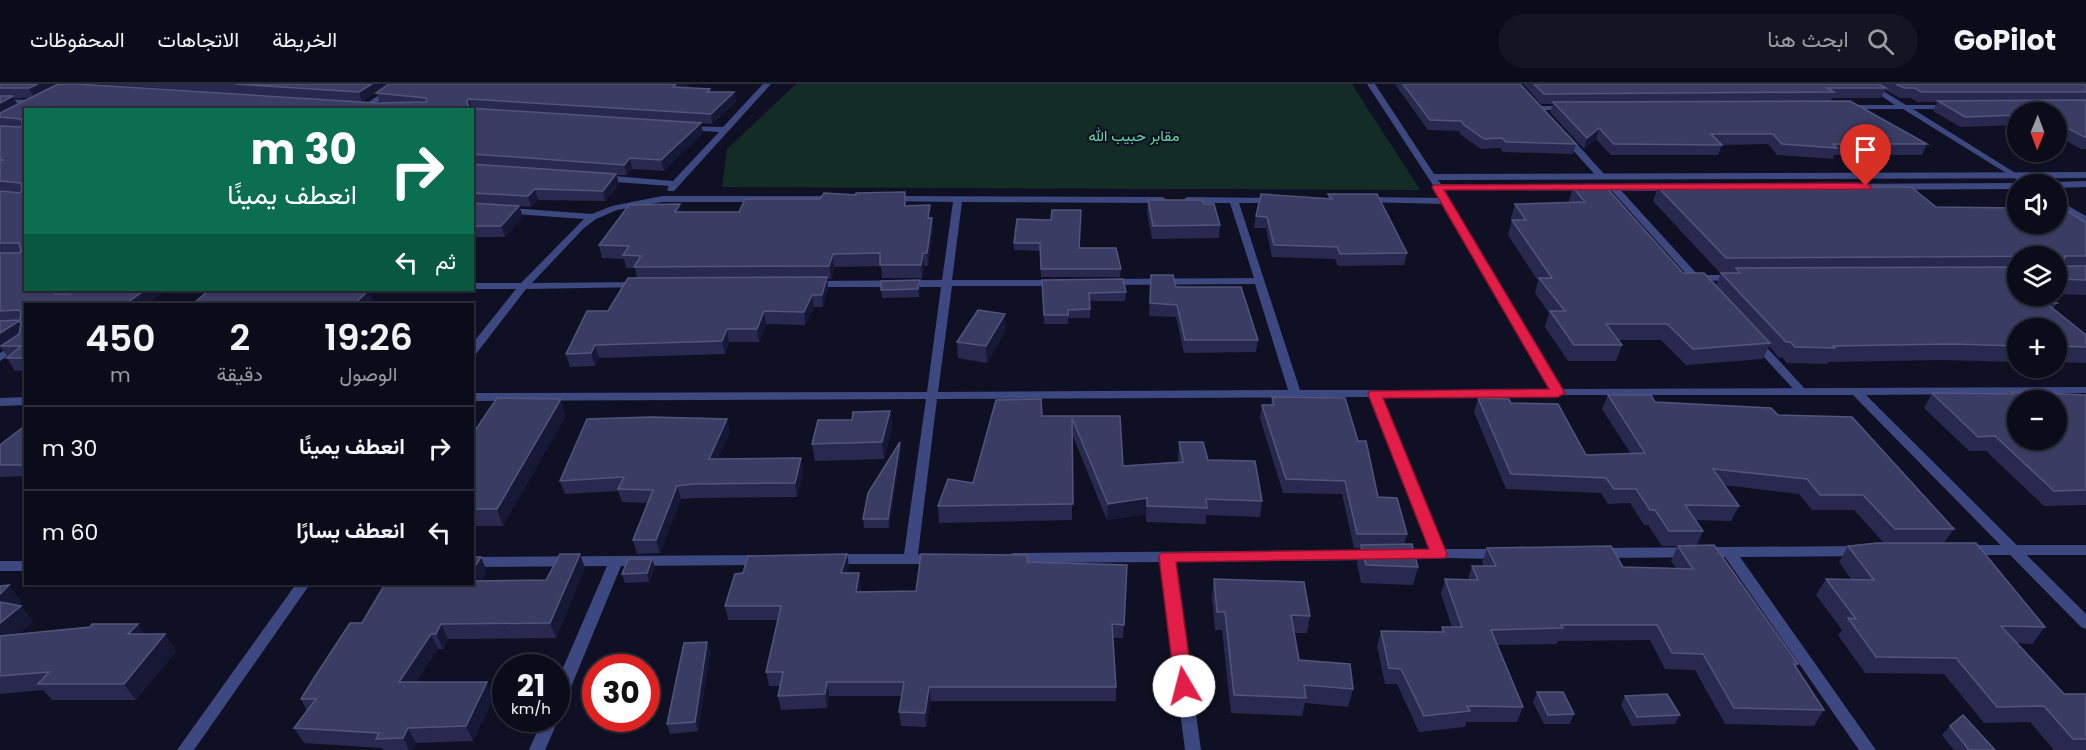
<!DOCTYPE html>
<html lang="ar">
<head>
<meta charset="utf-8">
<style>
  :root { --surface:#0b0c1a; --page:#141523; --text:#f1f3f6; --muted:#9a9ba2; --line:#2b2c39 }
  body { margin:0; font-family:Poppins,Vazirmatn,sans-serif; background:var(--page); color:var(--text); direction:rtl; height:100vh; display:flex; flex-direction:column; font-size:22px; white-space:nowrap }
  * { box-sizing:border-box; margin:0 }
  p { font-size:20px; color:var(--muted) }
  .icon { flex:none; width:33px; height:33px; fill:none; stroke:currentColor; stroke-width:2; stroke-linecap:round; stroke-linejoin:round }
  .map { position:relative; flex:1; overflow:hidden; direction:ltr }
  .drawer { position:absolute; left:24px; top:219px; width:450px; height:282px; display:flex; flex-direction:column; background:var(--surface); border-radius:0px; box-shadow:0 2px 4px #0004,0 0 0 2px var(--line); direction:rtl }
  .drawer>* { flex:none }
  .banner { position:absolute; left:24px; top:24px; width:450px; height:183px; border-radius:0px; box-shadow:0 2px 4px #0004,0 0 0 2px var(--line); direction:rtl; background:#0b6e4f; color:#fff; overflow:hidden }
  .needle { width:39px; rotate:181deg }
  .buttons { position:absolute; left:2007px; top:18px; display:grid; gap:12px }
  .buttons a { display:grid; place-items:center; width:60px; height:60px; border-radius:50%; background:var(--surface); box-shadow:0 2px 4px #0004,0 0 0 2px var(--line); font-size:30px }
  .speed { position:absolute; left:492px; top:570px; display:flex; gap:12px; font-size:30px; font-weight:700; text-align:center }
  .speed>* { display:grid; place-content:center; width:78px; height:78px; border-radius:50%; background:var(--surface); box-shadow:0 2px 4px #0004,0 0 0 2px var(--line); line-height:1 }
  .speed small { font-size:15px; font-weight:400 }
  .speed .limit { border:9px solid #d22; background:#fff; color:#111 }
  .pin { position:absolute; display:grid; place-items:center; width:51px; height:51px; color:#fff; margin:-62px -26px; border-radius:50% 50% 50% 0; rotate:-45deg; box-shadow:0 0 6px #0007 }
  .pin .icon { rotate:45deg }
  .me { position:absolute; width:66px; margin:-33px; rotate:352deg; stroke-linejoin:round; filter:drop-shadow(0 0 4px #0008) }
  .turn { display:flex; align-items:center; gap:21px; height:126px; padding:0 18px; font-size:27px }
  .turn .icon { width:78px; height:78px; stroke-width:2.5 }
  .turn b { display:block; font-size:42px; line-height:51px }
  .then { display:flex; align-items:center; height:57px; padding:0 18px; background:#0003; gap:12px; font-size:22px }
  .eta { display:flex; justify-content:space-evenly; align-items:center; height:102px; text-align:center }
  .eta b { font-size:36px; font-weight:600; line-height:42px }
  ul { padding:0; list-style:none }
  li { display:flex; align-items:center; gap:18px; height:84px; padding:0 18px; border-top:2px solid var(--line) }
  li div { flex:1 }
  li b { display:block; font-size:22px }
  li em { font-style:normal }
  header { display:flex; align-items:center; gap:36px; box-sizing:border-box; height:84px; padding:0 30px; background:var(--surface); border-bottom:2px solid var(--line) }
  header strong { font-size:28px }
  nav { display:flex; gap:33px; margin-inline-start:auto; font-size:21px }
  .search { width:420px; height:54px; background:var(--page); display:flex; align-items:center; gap:15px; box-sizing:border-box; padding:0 21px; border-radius:33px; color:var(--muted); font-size:22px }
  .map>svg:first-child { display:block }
</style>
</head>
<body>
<header>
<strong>GoPilot</strong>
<div class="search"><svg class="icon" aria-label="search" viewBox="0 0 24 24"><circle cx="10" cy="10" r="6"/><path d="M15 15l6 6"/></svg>ابحث هنا</div>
<nav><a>الخريطة</a><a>الاتجاهات</a><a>المحفوظات</a></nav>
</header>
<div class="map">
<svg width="2086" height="666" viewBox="0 0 2086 666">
  <rect width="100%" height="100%" fill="#0f1023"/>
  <!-- green -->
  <path fill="#132d26" d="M796,0H1352L1420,106L722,103L727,65Z"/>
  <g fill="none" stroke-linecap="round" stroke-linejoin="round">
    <!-- minor -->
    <path fill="#3d4880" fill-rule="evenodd" d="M395,0H404L366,26H357Z
      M763,0H771L674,107H668L667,105L669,102L602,97L598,94L602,91L673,97L719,48L687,46L683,44L684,42L723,43Z
      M1367,0H1375L1436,93L1435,95H1429Z
      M1863,0H1872L1906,21H1954V25H1913L2033,100H2024L1903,25H1843V21H1895Z
      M0,15L36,16L40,18L36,20L0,19Z
      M1535,22H1567L1571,24L1567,26H1538L1534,24Z
      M1561,49H1567L1605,91V95H1599L1561,53Z
      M1614,101L1617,102L1698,191H1734L1739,194L1738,196L1704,197V201H1696L1611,106L1610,104Z
      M662,112H821L825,115L821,118H662L617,126L596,135L584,144L532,199L640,198L645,201L644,203L526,205L476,270L472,271V260L516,205H472V199H521L584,135L472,127V121L592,130L612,122Z
      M890,112L1163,113L1167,116L1163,119L962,118L952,196H1057L1062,199L1057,202H952L938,308L1288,306L1255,200L1107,201L1102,198L1107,195L1254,194L1230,119H1187L1183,116L1187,113L1277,114V118L1274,119H1239L1300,306H1558L1564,309L1558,312L1381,313L1444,465H1500L1505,467L1507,470L1505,473L1500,475L1395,473L1393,470L1395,467L1430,465L1369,313L937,315L918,470L941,472L943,475L941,478L936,480H833L828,478L826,475L828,472L833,470H904L926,315L472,317V309L927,308L941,203H813L808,200L813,197L942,196L953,118L887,117L886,115Z
      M1364,113L1445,114L1449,117L1445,120L1361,118V114Z
      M2056,115L2086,132V139L2056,122Z
      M26,251V260L0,277V269Z
      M1755,254L1759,255L1806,306L1808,308L1806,310H1798L1751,259L1750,257Z
      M26,313V321L0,322V314Z
      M1967,461H2086V471H1967L1962,469L1960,466L1962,463Z
      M1860,462L1865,464L1867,467L1865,470L1860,472L1740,473L1876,666H1859L1725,473L1601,474L1596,472L1594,469L1596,466L1601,464Z
      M1374,466L1379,468L1381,471L1379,474L1374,476L1175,478L1201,666H1185L1161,478L1013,479L1008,477L1006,474L1008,471L1013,469Z
      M762,471L767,473L769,476L767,479L762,481L621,482L564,620L562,625L556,626V600L607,482L472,483V473Z
      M0,477H26V487H0Z
      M296,500H310L194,666H177Z
      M556,629L559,634L545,666H529L543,634H556Z"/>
    <!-- tertiary -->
    <path fill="#3d4880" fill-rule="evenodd" d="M2086,88V94L1438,96L1441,100L1673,101L1677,104L1673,107L1444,106L1562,305L2086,303V309L1866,311L2086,530V545L2081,543L1853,311H1554L1428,93L1432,90Z
      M2086,97V103L2056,104V100H2052L2056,98Z
      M2018,99L2021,100H2018V105L1820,106L1816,103L1820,100Z"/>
  </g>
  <!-- wall -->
  <path fill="#292950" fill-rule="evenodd" d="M0,0H78L376,19H381L380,18L376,9L362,18L99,0H689L685,4L710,5V8H734L736,18L712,40L701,39L703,49L664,87L632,85L627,91H617L619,101L605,117L538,116L531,123L519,122L523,133L505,153H472V26H26V206H166L147,220H26V286L15,287L7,274L8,273L2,265L0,266V33L11,34L0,33ZM14,14H31L17,20Z
    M1395,0H1520L1576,60L1573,70L1503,68L1500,64L1481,65L1461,51L1459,47L1428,46Z
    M1523,0H2086V65H2081L2056,51V28H2018V41L1960,43L1933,27L1937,18H1917L1911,14H1900L1885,6L1881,14H1832L1830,17L1927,60L1922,71H1834L1833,75L1777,71L1768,60L1722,61L1718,71H1611L1596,55L1584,65L1550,28L1553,20H1541Z
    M1573,103L1683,189L1716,201L1721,189H1734H1720L1653,117L1658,103L1936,123L2086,139V196L2056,195V172H2018V212L2057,219L2053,225L2086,251V279L2056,278V244H2018V278L1943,276L1828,278L1827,280L1787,279L1782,273L1779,274L1769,262L1763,275L1686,281L1661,256H1618L1622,261L1616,277H1568L1545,243L1549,229L1535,209L1538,197L1508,151L1512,136L1511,134L1515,120L1569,118V117Z
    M1328,110L1407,169L1404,181L1338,182L1335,175L1272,173L1266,144H1254L1256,132L1328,114Z
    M1148,116L1204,120L1220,141L1219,154L1152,155L1147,128Z
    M906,122L931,134L933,146L928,182H924L922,194H882L881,182L834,183L831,195H827L828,205L823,223H814L805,241L766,240L759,258H729L725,270L599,274L595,282L570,283L566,270L608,227L637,194L635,184H626L624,175L602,174L599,161L681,128H739Z
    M1017,135L1121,185L1120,193H1041L1040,167L1014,166V159Z
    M1151,191L1176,203L1258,256L1256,268L1184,269L1176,233L1149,232Z
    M2056,195L2086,196V211L2056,210Z
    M920,196V204L919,213L882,214L881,206Z
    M1042,196L1126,208L1125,217H1090V234H1068V240H1044Z
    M1006,246L987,279L958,274L957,258Z
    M2011,308L2086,311V421L2044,422L1986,367H1969L1924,324L1932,309L2009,310Z
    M1608,311L1655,318L1778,331L1954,445L1944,459L2045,543L2032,560L2017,559L2064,610H2086V666H2054L2030,638L1984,639L1944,590L1865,589L1838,551L1842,546L1816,511L1826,495H1851L1839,478L1848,462L1884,459L1854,426H1812L1799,410L1724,401L1739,422L1731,437L1696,436L1703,447L1697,461L1798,580L1796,584L1824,626L1814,642L1725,640L1695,586L1665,585L1650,556L1558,557L1557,560L1497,561L1523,623L1517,638H1466L1465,643L1419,648L1397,600H1385L1377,562L1381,547L1441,548L1442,543H1452L1441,510L1445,495H1468L1472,482H1484L1482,479L1487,464L1623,483L1676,484L1671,477L1678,462H1662L1648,441H1644L1630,419L1608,420L1601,409L1506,405L1474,328L1478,314L1511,319L1586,371L1631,370L1602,325Z
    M1272,313L1358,357L1378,413L1407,450L1404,461L1418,483L1413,501L1361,499L1357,479L1360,464H1354L1342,410L1283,409L1260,334L1262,321H1271Z
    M890,327L892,343L884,375L815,377L812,360L852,336Z
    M566,331L503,442H472V351Z
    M1042,332H1120L1123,382L1178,378V374L1179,358L1208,376L1262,417L1260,433L1206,431V440L1146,438V430L1107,436L1072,350V436L939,439L938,422L973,399Z
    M727,335L730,348L718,375L803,387L797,413L697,414L681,415L660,469L637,470L633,456L648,419L622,418L618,407L565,410L560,397Z
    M26,341V392L0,393V361Z
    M901,367L889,444H864L863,435Z
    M847,470L849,483L847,489H859L861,502L860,508L916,507L1027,478L1127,481L1123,554H1113L1116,603V617H931L926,643L901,642L899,628L902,612H829L827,624L781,626L778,612L780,602H769L766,588L778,536H728L725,522L743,489Z
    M652,475L655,484L649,498L625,499L622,490Z
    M585,484L556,554L448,555L443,565H438L416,598L494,613L473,657L416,659L412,666H383L382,664L304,659L294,644L307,627L301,615L362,539L472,500L487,487L481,497L546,496Z
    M1214,495L1310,532L1307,549H1294L1299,576L1353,605L1348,623L1305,619L1302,632L1231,629L1222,546H1215L1212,513Z
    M9,501L21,518L17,521L21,522L33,538L19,550H145L176,567L136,616H52L43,606L0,610V502Z
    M707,558L710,568L698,647L670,650L667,640Z
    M1537,608L1574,630L1570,640H1544L1533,618Z
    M1625,612L1680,631L1675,640L1632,642L1621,621Z
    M1950,642L1995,666H1954L1942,651Z"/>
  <!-- shaded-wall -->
  <path fill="#171736" d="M38,0H62L34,14L29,4Z
    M372,0H391L362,18L359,8Z
    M676,0H689L675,13L673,3Z
    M734,8L736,18L712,40L711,30Z
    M13,12L18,22L0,31V19Z
    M469,15L472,25L469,26L467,17Z
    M701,39L703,49L664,87L661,76Z
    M1599,44L1596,55L1584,65L1587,54Z
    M630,74L632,85L627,91L624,81Z
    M616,90L619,101L605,117L603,107Z
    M535,105L538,116L531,123L528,112Z
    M680,120L682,133L675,128Z
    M519,122L523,133L505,153L501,142Z
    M932,134L933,146L928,182L927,169Z
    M923,169L924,182L922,194L921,181Z
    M833,170L834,183L831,195L829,182Z
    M827,193L828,205L823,223L822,211Z
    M920,196V204L919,213L918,205Z
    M57,206H81L63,218L55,210L56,207Z
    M145,206H166L147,220H125Z
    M369,206L375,220H354Z
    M812,211L814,223L805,241L804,228Z
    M764,227L766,240L759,258L757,245Z
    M1005,230L1006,246L987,279L986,262Z
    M19,237L26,248L1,262L2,265L0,266V249Z
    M727,245L729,258L725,270L722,257Z
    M595,261L599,274L595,282L591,269Z
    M561,315L566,331L503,442L497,425Z
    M890,327L892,343L884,375L882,358Z
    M727,335L730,348L712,389L709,375Z
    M900,358L901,367L889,444L888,435Z
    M801,374L803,387L797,413L795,399Z
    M677,402L681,415L660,469L656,456Z
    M1147,414L1146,430L1107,436L1108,420Z
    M580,470L585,484L556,554L550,539Z
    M847,470L849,483L843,502L841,489Z
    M481,473L487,487L473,512L472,487Z
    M652,475L655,484L649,498L647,489Z
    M859,489L861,502L858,521L856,508Z
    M9,501L21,518L5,533L0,527V510Z
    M21,522L33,538L0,566V539Z
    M138,540L149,556L128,550Z
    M441,540L448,555L443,565L436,550Z
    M165,550L176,567L136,616L124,600Z
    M431,550L438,565L407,613L399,598Z
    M707,558L710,568L698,647L695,638Z
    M487,598L494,613L473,657L466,642Z
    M827,598L829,612L827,624L825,610Z
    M929,603L931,617L926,643L925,629Z
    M408,644L416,659L412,666H409L403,654Z"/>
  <!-- building -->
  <path fill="#3b3c63" stroke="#53547b" stroke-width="1.5" fill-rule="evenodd" d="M0,0H38L29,4H0Z
    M58,0H78L376,19L427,18L426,14L376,9L389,0H676L673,3L710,5L707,8H734L711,30L469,15L467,17L469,24L701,39L661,76L630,74L624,81L472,70V26H26V206H57L56,207L55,210H69L75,206H145L125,220H26V274H7L21,262H1L19,250L21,239L19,237L0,249V237L20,236L21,228L18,226L0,227V169H19L21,167L19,159H0V107L20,109L22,106L21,99L0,97V77L3,76L0,75V42L20,43L23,41L21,35L0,33V29Z
    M235,0H372L359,8Z
    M1403,0H1520L1576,60L1506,58L1502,54L1484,55L1464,41L1461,37L1430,36Z
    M1534,0H1879L1886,4H1827L1834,8L1544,10Z
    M1896,0H2086V8H1921L1915,4H1904Z
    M0,12H13L0,19Z
    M2086,16V54L2056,38V28H2018V31L1965,33L1938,17Z
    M1850,17L1927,60H1833L1837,64L1782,60L1773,50H1711L1722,61L1614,60L1599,44L1587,54L1553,18Z
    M472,80L616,90L603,107L535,105L528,112L472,109Z
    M1573,103H1606L1683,189H1704L1770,259L1693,265L1667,240H1606L1622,261H1574L1550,227H1565L1539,194H1552L1512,136H1526L1515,120L1585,118Z
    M1658,103H1911L1936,123L2018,124V140H2056V125H2064L2086,139V172H2065L2063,180L2065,182H2086V196L2056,195V172L1726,174Z
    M905,108V122L930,121L928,134H932L927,169H923L921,181H880V169L833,170L829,182L634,183L641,172L623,171L629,162L599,161L629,121L680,120L675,128H739L745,115H820L824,109L856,111V109Z
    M1261,110L1332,115L1328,110H1377L1407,169L1340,170L1337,163L1274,161L1267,133L1256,132Z
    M1148,116H1202L1204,120H1214L1220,141L1153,142Z
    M472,119L519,122L501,142H472Z
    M1052,126H1081L1079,164H1116L1121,185H1041L1040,159H1014L1017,135L1051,136Z
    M2018,183V212H2046L2057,219H2046L2086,251V263L2056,262V244H2018V262L1952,260L1833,262L1835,264L1795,263L1790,258H1786L1721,189H1740L1736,184Z
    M1151,191H1173L1176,203H1241L1258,256H1185L1177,221L1150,219Z
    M827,193L822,211H812L804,228L764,227L757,245H727L722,257L595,261L591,269L566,270L587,227H608L628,194Z
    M1123,195L1126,208L1089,209L1090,225L1068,226V231H1044L1042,196Z
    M920,196L918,205L881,206V197Z
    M209,206H369L354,220H193Z
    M978,226L1005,230L986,262L957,258Z
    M2011,308L2086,311V406L2054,407L1995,352L1978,353L1932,309L2013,310ZM2018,316H2056V356H2018Z
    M1608,311H1651L1655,318L1771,324L1778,331L1852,333L1954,445H1895L1863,411H1820L1807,395L1713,385L1739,422L1685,421L1703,447H1669L1655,426H1650L1636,405H1614L1606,394L1511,390L1478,314L1509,315L1511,319L1558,320L1586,371L1645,369Z
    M1272,313L1345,314L1358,357H1366L1378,413L1397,414L1407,450H1357L1345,397L1286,395L1262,321H1274Z
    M497,314L561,315L497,425H472V351Z
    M1041,315L1042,332H1120L1123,382L1183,378L1179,358H1203L1208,376L1255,377L1262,417L1206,415L1207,424L1147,422V414L1108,420L1072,334L1073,420L938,422L948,395L973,399L996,316Z
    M890,327L882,358L812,360L818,336H852L853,328Z
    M651,333L727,335L709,375L801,374L795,399L694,400L677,402L656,456H633L653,406L618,405L624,393L560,397L587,335Z
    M26,341V381H0V361Z
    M900,358L888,435H863L868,409Z
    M1877,459H1976L2045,543L2001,542L2064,610H2086V655H2073L2044,622L1997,623L1956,574L1876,573L1848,534L1856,535L1826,495L1874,496L1848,462Z
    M1412,460L1418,483L1366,481L1361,461Z
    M1714,461L1798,580H1794L1824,626L1734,624L1703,570L1672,569L1657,541H1561L1563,544L1491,546L1523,623L1467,622L1470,627L1424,632L1401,585L1389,584L1381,547L1444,548L1442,543H1462L1445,495L1478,496L1472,482H1496L1487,464L1611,462L1623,483L1693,485L1678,462Z
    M560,470H580L550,539L441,540L436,550H431L399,598H487L466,642L408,644L403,654L376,655L379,649L294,644L316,615H301L314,594L350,539H362L385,500H472V497L546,496Z
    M847,470L841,489H859L856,508L916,507L921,470L1027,471V478L1127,481L1124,541L1112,540L1116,603H929L925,629L899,628L904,598H827L825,610L778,612L783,588H766L781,522H725L735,490L743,489L748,472Z
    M472,473H481L472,487Z
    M628,475H652L647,489L622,490Z
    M1214,495L1304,498L1310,532L1291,531L1299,576L1350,580L1353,605L1304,601L1306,614L1234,611L1225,528H1217Z
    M9,501L0,510V502Z
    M0,518L21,522L0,539Z
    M92,540H138L128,550H165L124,600H38L49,588L0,592V552L90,543Z
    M707,558L695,638L667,640L684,559Z
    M1537,608H1563L1574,630L1548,631Z
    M1667,610L1680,631L1637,633L1625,612Z
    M1963,631L1995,666H1969L1950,642Z"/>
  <!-- route -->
  <path fill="#e11d48" stroke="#92132f" stroke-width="1.5" d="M1866,99L1871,102L1870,105L1444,106L1565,309L1558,313L1383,314L1447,470L1445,474L1176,478L1193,602L1190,607L1184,609L1178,607L1175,602L1159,473L1161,469L1429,465L1368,310L1370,307L1549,305L1432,103L1434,101Z"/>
  <g text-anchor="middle" stroke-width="4.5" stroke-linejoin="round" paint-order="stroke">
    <!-- far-park labels -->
    <g font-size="15" fill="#63d9a4" stroke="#0f1023">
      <text x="1134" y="57">مقابر حبيب الله</text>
    </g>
  </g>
</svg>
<div class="buttons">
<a><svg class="needle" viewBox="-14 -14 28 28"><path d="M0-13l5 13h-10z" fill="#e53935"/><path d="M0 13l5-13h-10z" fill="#9a9ba2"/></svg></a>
<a><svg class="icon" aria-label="sound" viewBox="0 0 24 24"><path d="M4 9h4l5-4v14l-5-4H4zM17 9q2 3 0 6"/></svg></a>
<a><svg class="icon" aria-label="layers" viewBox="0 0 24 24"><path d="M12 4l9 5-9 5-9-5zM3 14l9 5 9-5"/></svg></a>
<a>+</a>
<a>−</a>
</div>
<div class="speed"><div>21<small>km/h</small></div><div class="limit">30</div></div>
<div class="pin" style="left:1866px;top:102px;background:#d93025"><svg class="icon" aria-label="arrive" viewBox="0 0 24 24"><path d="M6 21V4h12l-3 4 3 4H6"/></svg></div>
<svg class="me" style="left:1184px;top:602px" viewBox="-20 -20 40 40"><circle r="19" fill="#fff"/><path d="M0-13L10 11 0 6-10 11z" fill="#e11d48"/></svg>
<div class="banner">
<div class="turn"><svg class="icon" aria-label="right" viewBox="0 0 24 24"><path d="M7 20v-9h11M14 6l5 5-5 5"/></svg><div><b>30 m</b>انعطف يمينًا</div></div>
<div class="then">ثم<svg class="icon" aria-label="left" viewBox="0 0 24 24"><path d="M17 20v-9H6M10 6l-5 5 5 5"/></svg></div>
</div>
<section class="drawer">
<div class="eta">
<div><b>19:26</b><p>الوصول</p></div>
<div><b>2</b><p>دقيقة</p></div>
<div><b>450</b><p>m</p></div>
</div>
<ul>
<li><svg class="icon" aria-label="right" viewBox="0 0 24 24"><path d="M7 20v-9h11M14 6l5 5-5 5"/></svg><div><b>انعطف يمينًا</b></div><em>30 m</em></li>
<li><svg class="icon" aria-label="left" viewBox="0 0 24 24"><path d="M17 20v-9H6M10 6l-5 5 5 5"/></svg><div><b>انعطف يسارًا</b></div><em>60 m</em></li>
</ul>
</section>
</div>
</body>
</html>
